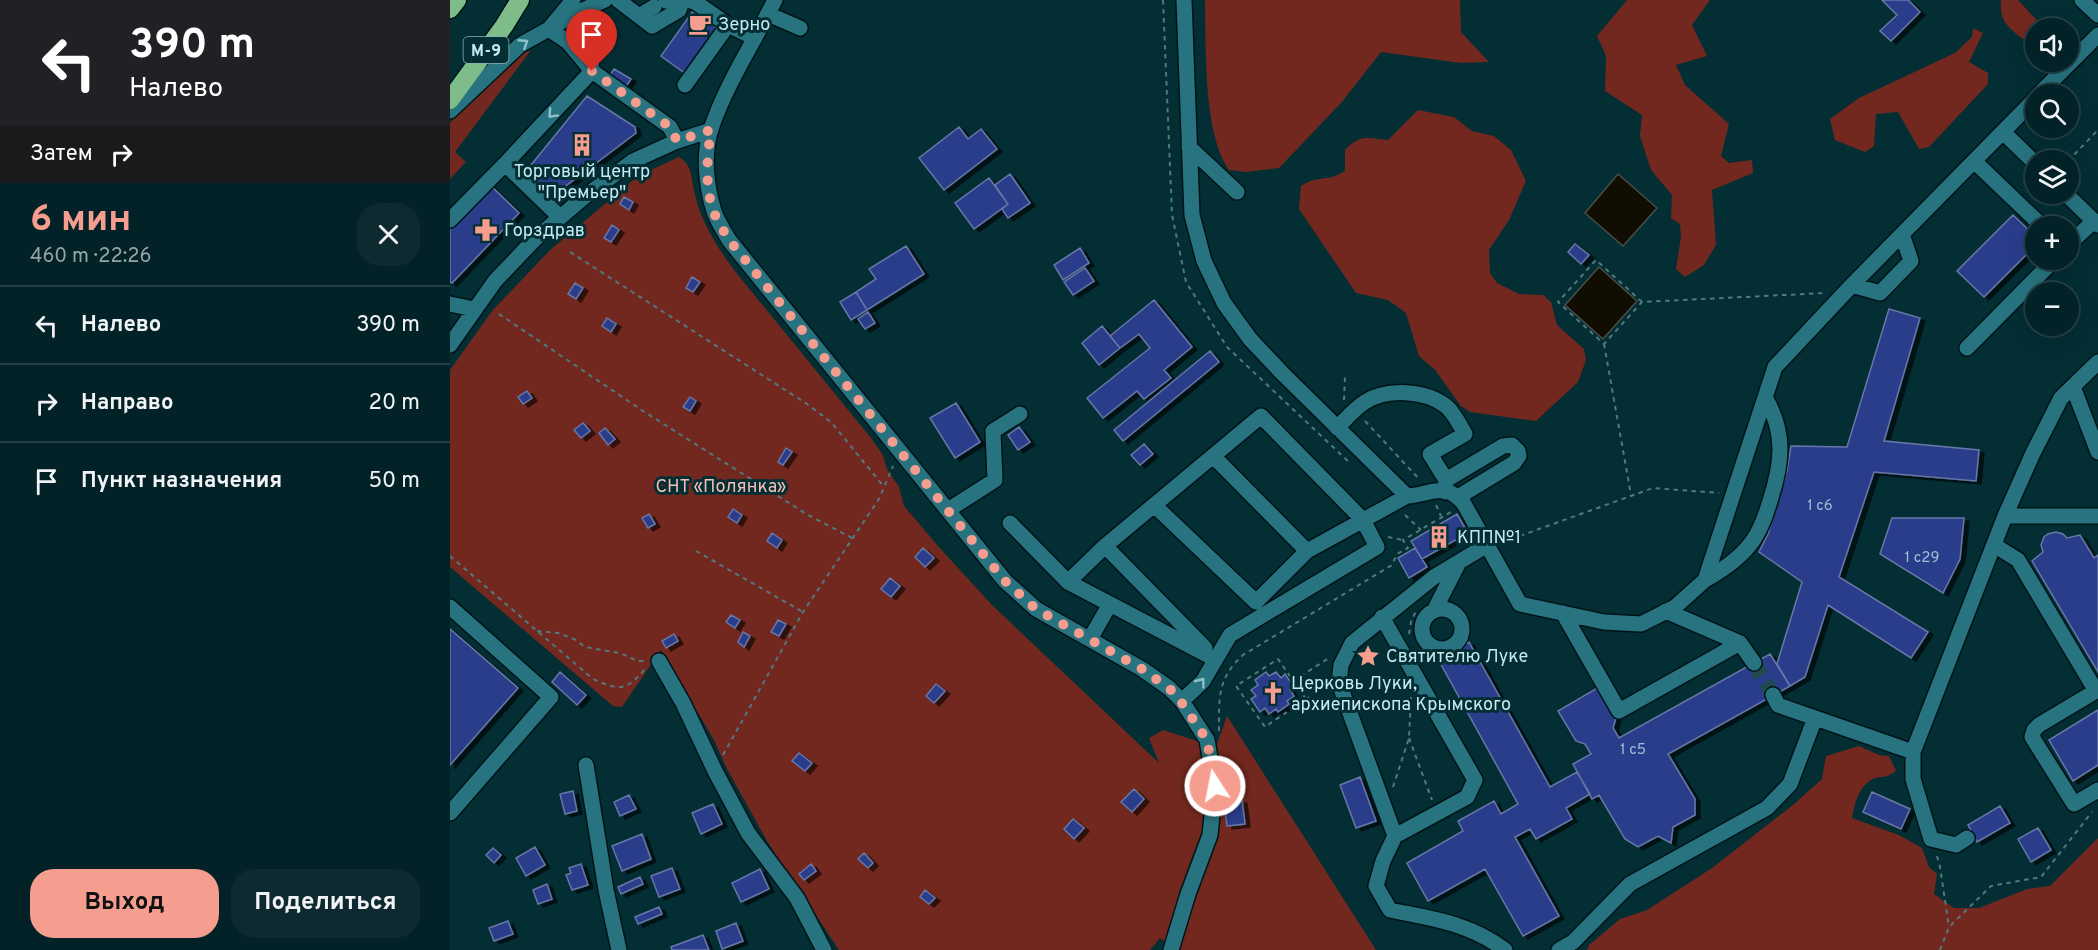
<!DOCTYPE html>
<html lang="ru">
<head>
<meta charset="utf-8">
<style>
  :root { --surface:#022227; --page:#0c2a2f; --text:#f1f3f6; --muted:#96a4a7; --line:#233f44; --accent:#f59d8f }
  body { margin:0; font-family:Overpass,sans-serif; background:var(--page); color:var(--text); height:100vh; display:flex; flex-direction:column; font-size:22px; white-space:nowrap }
  * { box-sizing:border-box; margin:0 }
  p { font-size:20px; color:var(--muted) }
  .icon { flex:none; width:33px; height:33px; fill:none; stroke:currentColor; stroke-width:2; stroke-linecap:round; stroke-linejoin:round }
  .map { position:relative; flex:1; overflow:hidden }
  .details { display:flex; flex-direction:column; background:var(--surface); width:450px }
  .details>* { flex:none }
  .guide { background:#202124; color:#fff; overflow:hidden }
  .tools { position:absolute; left:1575px; top:18px; display:grid; gap:12px }
  .tools a { display:grid; place-items:center; width:54px; height:54px; border-radius:50%; background:var(--surface); box-shadow:0 6px 24px #0002,0 0 0 2px var(--line); font-size:30px }
  .pin { position:absolute; display:grid; place-items:center; width:51px; height:51px; color:#fff; margin:-62px -26px; border-radius:50% 50% 50% 0; rotate:-45deg; box-shadow:0 0 6px #0007 }
  .pin .icon { rotate:45deg }
  .me { position:absolute; width:66px; margin:-33px; rotate:349deg; stroke-linejoin:round; filter:drop-shadow(0 0 4px #0008) }
  .turn { display:flex; align-items:center; gap:21px; height:126px; padding:0 30px; font-size:27px }
  .turn .icon { width:78px; height:78px; stroke-width:2.5 }
  .turn b { display:block; font-size:42px; line-height:51px }
  .then { display:flex; align-items:center; height:57px; padding:0 30px; background:#0003; gap:12px; font-size:22px }
  .round { display:grid; place-items:center; flex:none; width:63px; height:63px; border-radius:24px; background:var(--page) }
  .summary { display:flex; align-items:center; justify-content:space-between; height:102px; padding:0 30px }
  h1 { font-size:36px; font-weight:700; line-height:45px; color:var(--accent) }
  .button { display:flex; gap:12px; margin-top:auto; padding:12px 30px }
  .button a { flex:1; height:69px; border-radius:24px; background:var(--accent); color:#111; font-size:24px; font-weight:700; line-height:69px; text-align:center }
  .button a+a { background:var(--page); color:var(--text) }
  ul { padding:0; list-style:none }
  li { display:flex; align-items:center; gap:18px; height:78px; padding:0 30px; border-top:2px solid var(--line) }
  li div { flex:1 }
  li b { display:block; font-size:22px }
  li em { font-style:normal }
  main { display:flex; flex:1; min-height:0 }
  .map>svg:first-child { display:block }
</style>
</head>
<body>
<main>
<section class="details">
<div class="guide">
<div class="turn"><svg class="icon" aria-label="left" viewBox="0 0 24 24"><path d="M17 20v-9H6M10 6l-5 5 5 5"/></svg><div><b>390 m</b>Налево</div></div>
<div class="then">Затем<svg class="icon" aria-label="right" viewBox="0 0 24 24"><path d="M7 20v-9h11M14 6l5 5-5 5"/></svg></div>
</div>
<div class="summary"><div><h1>6 мин</h1><p>460 m · 22:26</p></div><a class="round"><svg class="icon" aria-label="close" viewBox="0 0 24 24"><path d="M6 6l12 12M18 6L6 18"/></svg></a></div>
<ul>
<li><svg class="icon" aria-label="left" viewBox="0 0 24 24"><path d="M17 20v-9H6M10 6l-5 5 5 5"/></svg><div><b>Налево</b></div><em>390 m</em></li>
<li><svg class="icon" aria-label="right" viewBox="0 0 24 24"><path d="M7 20v-9h11M14 6l5 5-5 5"/></svg><div><b>Направо</b></div><em>20 m</em></li>
<li><svg class="icon" aria-label="arrive" viewBox="0 0 24 24"><path d="M6 21V4h12l-3 4 3 4H6"/></svg><div><b>Пункт назначения</b></div><em>50 m</em></li>
</ul>
<div class="button"><a>Выход</a><a>Поделиться</a></div>
</section>
<div class="map">
<svg width="1648" height="950" viewBox="0 0 1648 950">
  <defs>
    <filter id="shadow"><feDropShadow dx="5" dy="3" stdDeviation="0" flood-color="#0009"/></filter>
  </defs>
  <rect width="100%" height="100%" fill="#032e34"/>
  <!-- green -->
  <path fill="#73281f" d="M755,0H1010L1011,32L1039,62L1011,63L931,52L891,103L829,168L796,172L779,170C753,133 756,46 755,0Z
    M1177,0H1260L1242,25L1257,56L1226,65L1235,85L1279,124L1271,156L1279,163L1302,160L1303,173L1262,190L1266,245L1254,265L1235,277L1226,269L1231,236L1230,224L1221,218L1222,195L1201,170L1190,136L1192,115L1155,91L1156,56L1147,36Z
    M1551,0H1568L1594,28H1586L1585,35L1573,39C1558,28 1549,20 1551,0Z
    M1523,28L1533,33L1519,62L1538,73V84L1479,147L1469,149L1448,112L1426,114L1424,146L1415,152L1385,140L1380,119L1409,98L1505,53L1522,37Z
    M81,50L5,152L16,162L0,179V123L44,74L63,57Z
    M968,110L1004,117L1022,131L1044,136L1061,150L1076,181L1059,220L1039,250L1040,273L1047,283L1069,294L1093,295L1101,302L1107,325L1134,349L1136,360L1128,382L1086,421L1020,412L1011,406L985,370L969,356L956,313L938,300L906,293L849,209L851,186C867,175 879,182 895,171V150C910,134 918,138 938,140Z
    M229,157C242,165 241,176 244,190C250,221 266,245 284,270L421,438L433,455L437,469L449,487L454,506L488,546L542,605L709,763L699,738L713,730L766,747L777,716L926,950H725L710,938L700,950H389L317,841L276,767L264,740L211,650L172,707L163,706L0,567V370L42,311L99,251L188,176Z
    M1409,746L1429,755L1439,756L1446,771C1434,780 1431,775 1423,779C1408,787 1405,803 1402,818L1449,835L1472,848L1479,867L1487,874L1484,894L1504,908H1529L1577,889L1600,886L1648,838V950H1137L1139,945L1170,919L1197,910L1262,868L1343,805L1372,779L1376,756Z"/>
  <!-- water -->
  <path fill="#120d02" stroke="#484f49" stroke-width="1.5" d="M1168,174L1207,208L1173,246L1135,213Z
    M1149,267L1187,301L1153,339L1115,305Z"/>
  <!-- building -->
  <path fill="#2a3c8a" stroke="#6777a6" stroke-width="1.5" filter="url(#shadow)" d="M1432,0H1458L1470,12L1441,41L1430,31L1447,15Z
    M243,11L268,29L236,74L211,56Z
    M164,69L181,79L175,88L158,78Z
    M137,96L185,127L186,133L105,194L86,181L82,175L81,165Z
    M509,127L518,139L531,129L547,149L494,190L469,158Z
    M560,174L580,203L558,218L552,209L558,204L545,185Z
    M539,178L558,204L524,229L505,203Z
    M40,185L69,213L2,283L0,282V227Z
    M174,197L183,202L179,210L170,204Z
    M1563,215L1586,237V245L1534,297L1507,271Z
    M162,225L169,230L161,242L154,238Z
    M1125,244L1139,255L1131,264L1118,252Z
    M456,246L474,274L417,310L406,292L426,279L419,269Z
    M630,248L639,263L613,280L604,265Z
    M635,268L644,281L623,295L614,282Z
    M242,277L250,282L243,292L236,288Z
    M125,283L133,288L126,299L118,294Z
    M406,292L417,310L401,320L390,302Z
    M704,300L742,347L714,370L721,378L694,399L687,391L653,418L637,398L700,348L689,334L670,348L660,336Z
    M1439,309L1470,318L1434,441L1529,450L1526,481L1424,472L1389,577L1478,632L1461,658L1378,605L1355,677L1340,686L1327,664L1352,582L1309,552L1318,534L1337,471L1341,446L1397,447Z
    M418,312L425,323L415,329L408,319Z
    M157,318L166,324L161,332L152,326Z
    M652,326L670,348L649,365L632,343Z
    M760,351L769,362L673,441L664,430Z
    M77,391L82,398L73,404L68,397Z
    M240,397L246,401L240,411L233,407Z
    M506,403L530,442L505,458L480,418Z
    M133,423L140,431L131,438L124,430Z
    M569,427L580,442L568,450L558,435Z
    M155,428L165,439L158,445L149,433Z
    M694,444L703,454L690,465L681,455Z
    M336,448L342,452L333,465L328,462Z
    M283,509L292,515L287,523L278,517Z
    M199,514L205,524L198,528L192,518Z
    M1007,514L1018,533L972,559L961,541Z
    M1442,518H1514L1510,559L1493,593L1430,554Z
    M1606,532L1613,534L1617,538L1630,535L1644,558L1648,555V672L1582,561L1593,552L1591,545L1594,537L1598,534Z
    M322,533L332,540L327,548L317,541Z
    M473,548L484,558L475,567L465,557Z
    M965,548L977,567L959,578L948,558Z
    M440,578L450,586L441,597L431,589Z
    M281,615L290,620L285,628L276,622Z
    M328,620L336,624L329,636L321,632Z
    M0,629L68,688L0,765Z
    M293,632L300,636L294,647L288,642Z
    M224,634L228,641L216,648L212,641Z
    M1019,642L1100,787L1127,772L1140,794L1116,808L1122,819L1086,839L1080,829L1065,837L1109,916L1073,936L1035,869L978,901L957,863L1013,831L1008,821L1044,801L1051,814L1068,804L988,659Z
    M1320,654L1340,686L1218,754L1245,799V815L1223,827L1221,843L1208,836L1188,847L1175,839L1149,795L1142,799L1123,764L1141,754L1135,744L1126,741L1108,711L1149,687L1166,718L1163,728L1169,738Z
    M110,672L136,695L127,705L102,682Z
    M816,672L819,676L826,672L831,678L835,674L844,687L840,690L844,696L837,701L839,704L828,712L826,709L819,714L815,708L810,712L801,699L806,696L801,690L808,685L805,680Z
    M486,684L495,691L484,703L476,696Z
    M1648,710V765L1623,781L1599,740Z
    M349,753L362,763L355,771L342,761Z
    M910,777L926,821L906,828L890,785Z
    M684,789L694,799L682,812L671,802Z
    M123,791L127,811L115,814L110,794Z
    M1422,792L1460,809L1451,829L1413,812Z
    M179,795L186,809L170,816L164,802Z
    M792,800L795,824L777,826L774,802Z
    M263,804L272,824L251,834L242,813Z
    M1550,806L1560,823L1527,842L1518,825Z
    M623,819L634,828L624,839L614,829Z
    M1588,828L1601,850L1581,862L1568,839Z
    M192,834L201,859L172,871L162,846Z
    M85,847L95,865L76,876L66,858Z
    M43,848L51,855L44,863L36,855Z
    M414,853L423,863L418,868L408,859Z
    M131,864L138,885L122,890L116,875L121,873L119,868Z
    M361,864L366,871L354,880L349,874Z
    M222,868L230,889L209,897L201,876Z
    M310,869L319,889L291,902L282,883Z
    M190,877L193,884L171,894L168,887Z
    M97,884L102,899L88,904L83,890Z
    M475,890L485,898L479,904L470,897Z
    M209,907L212,914L188,924L185,917Z
    M58,921L63,934L44,941L39,928Z
    M286,923L293,941L272,949L266,931Z
    M253,935L259,950H222L221,947Z"/>
  <g fill="none" stroke-linecap="round" stroke-linejoin="round">
    <!-- minor-tunnel -->
    <path stroke="#204a50" stroke-width="15" stroke-dasharray="15 8" stroke-linecap="butt" d="M1304,663L1323,695"/>
    <!-- minor casing -->
    <g stroke="#001418" stroke-width="18">
      <path id="minor" d="M123,0L99,29L118,42L142,71L220,127L227,141
        M168,0L202,26L229,10L232,0
        M235,0L245,2L278,25L305,38
        M325,0C304,42 276,84 261,129C253,154 256,186 264,211C267,221 274,231 279,240L555,581L586,609L692,669L719,688L732,701L757,740L765,786L760,835L738,894L721,950
        M734,0L742,215L754,261L774,303L800,339L832,373L957,496
        M1632,0L1648,15
        M216,1L217,0
        M318,14L350,28
        M189,16L204,7
        M235,85L278,25
        M1589,94L1648,35
        M0,111L70,45L131,11L155,0
        M1553,132L1586,164
        M739,147L787,192
        M1524,161L1592,226
        M1616,194L1648,225
        M110,217L55,164L142,71L141,62L131,32V11
        M0,220L55,164
        M1618,245L1644,221
        M1402,285L1430,293L1461,261L1452,234
        M0,304L24,309
        M0,345L45,281L85,239L134,197L183,161L227,141L261,130
        M1517,348L1604,260
        M1623,387L1648,452
        M887,428C896,419 904,409 915,402C937,388 975,390 996,406C1004,413 1010,425 1015,434L980,454L996,480L995,492
        M763,456L857,551
        M996,480L1053,446L1062,445L1068,451L1069,456L1064,463L1008,497
        M704,505L806,602L857,551L957,496C980,495 995,480 1014,504L1070,604L1154,622L1191,624L1225,607L1255,580L1325,367L1402,285L1586,98
        M498,510L545,480L543,431L570,414
        M1555,516H1648
        M560,523L618,582L765,659
        M1544,545L1568,560L1646,691L1589,725L1584,730L1582,737L1624,804L1648,790
        M655,546L755,648
        M1255,580C1273,570 1292,557 1304,539C1312,527 1316,514 1320,501C1332,464 1336,434 1316,399
        M618,582L655,546L811,416L913,520L927,547L780,635L753,681L732,701
        M0,607L101,697L0,813
        M972 629a20 20 0 1 1 40 0a20 20 0 1 1-40 0Z
        M984,611L1009,562
        M1216,611L1290,643L1304,663
        M1113,613L1169,711L1290,643
        M932,617L1025,780L1017,797L945,836L933,861L926,886L940,910C983,919 1019,923 1055,950
        M640,639L660,604
        M209,661L233,703L265,771L298,833L347,898L374,950
        M1323,695L1328,705L1463,752L1555,516L1583,453L1611,398L1648,362
        M1463,752V779L1481,839L1506,845L1517,838
        M136,765L156,890L169,950
        M945,836L889,683L891,665L902,643L984,577L1037,545
        M1109,950L1123,942L1180,884L1317,808L1340,784L1365,718"/>
    </g>
    <!-- highway casing -->
    <g stroke="#001418" stroke-width="21">
      <path id="highway" d="M0,9L7,0
        M0,100L54,26L70,0"/>
    </g>
    <!-- path -->
    <path stroke="#51797f" stroke-width="2" stroke-dasharray="4.5 4.5" stroke-linecap="butt" d="M713,0L722,215L736,282L777,347L901,464
      M1618,161L1648,130
      M120,252L357,404L382,423L434,487
      M1192,302L1146,260L1108,302L1154,344L1192,302L1375,293
      M49,314L193,411L358,515L404,539
      M1154,344L1181,495
      M894,400L895,376
      M915,421L970,480
      M986,505L991,516
      M955,515L971,530
      M938,537L953,540
      M1053,542L1203,488L1269,493
      M246,551L353,612
      M0,556L143,679C170,691 176,691 195,669
      M87,631L108,633L124,639L135,647L170,653L188,661H195
      M959,634L961,622L966,611
      M843,681L879,658
      M856,699L828,659L786,686L815,727L856,699L861,696
      M769,731C769,698 767,679 793,655L942,565L947,554L958,548L953,540L1001,512
      M959,738L982,800
      M273,755L353,612L429,499L443,466
      M943,787L959,738L961,697
      M1487,856L1490,867L1499,927
      M1490,950L1499,927L1541,886L1591,877L1642,812"/>
    <!-- minor -->
    <use href="#minor" stroke="#277480" stroke-width="15"/>
    <!-- highway -->
    <use href="#highway" stroke="#7ebc8a" stroke-width="18"/>
  </g>
  <!-- one-way arrows -->
  <defs><path id="oneway-chevron" d="M-2-3.5L2.5 0L-2 3.5" fill="none" stroke-width="1.6" stroke-linecap="round" stroke-linejoin="round" transform="scale(1.5)"/></defs>
  <g stroke="#8ec1c9">
    <use href="#oneway-chevron" transform="translate(74 43) rotate(-33)"/>
    <use href="#oneway-chevron" transform="translate(102 114) rotate(133)"/>
    <use href="#oneway-chevron" transform="translate(751 682) rotate(-53)"/>
  </g>
  <g fill="none" stroke-linecap="round" stroke-linejoin="round">
    <!-- route -->
    <path stroke="#f59d8f" stroke-width="10" stroke-dasharray="0 18" d="M142,71L220,127L227,141L261,130C257,158 254,188 265,215C269,223 274,232 279,240L555,581L586,609L692,669L725,693L757,740L765,786"/>
  </g>
  <!-- icons -->
  <defs>
    <g id="cafe-bare" transform="scale(1.8)"><path d="M-5.5-4.5H6V0H3Q3 3.5 0 3.5H-2.5Q-5.5 3.5-5.5 0ZM3-3.2v2h1.7v-2ZM-6 4.5H4V6H-6Z" fill="#f59d8f" stroke="#032e34" stroke-width="2.5" paint-order="stroke"/></g>
    <g id="building-bare" transform="scale(1.8)"><path d="M-4-6H4V6H1V3H-1V6H-4ZM-2.5-4.3h1.7v1.8h-1.7ZM.8-4.3h1.7v1.8H.8ZM-2.5-1h1.7V.8h-1.7ZM.8-1h1.7V.8H.8Z" fill="#f59d8f" stroke="#032e34" stroke-width="2.5" paint-order="stroke"/></g>
    <g id="pharmacy-bare" transform="scale(1.8)"><path d="M-2-6h4v4h4v4h-4v4h-4v-4h-4v-4h4Z" fill="#f59d8f" stroke="#032e34" stroke-width="2.5" paint-order="stroke"/></g>
    <g id="sight-bare" transform="scale(1.8)"><path d="M0-6L1.8-2.2L6-1.7L2.9 1.2L3.7 5.4L0 3.3L-3.7 5.4L-2.9 1.2L-6-1.7L-1.8-2.2Z" fill="#f59d8f" stroke="#032e34" stroke-width="2.5" paint-order="stroke"/></g>
    <g id="church-bare" transform="scale(1.8)"><path d="M-1.2-6h2.4v3.5h3.3v2.4h-3.3V6h-2.4V-.1h-3.3v-2.4h3.3Z" fill="#f59d8f" stroke="#032e34" stroke-width="2.5" paint-order="stroke"/></g>
  </defs>
  <g fill-rule="evenodd">
    <use href="#cafe-bare" x="250" y="24"/>
    <use href="#building-bare" x="132" y="145"/>
    <use href="#pharmacy-bare" x="36" y="230"/>
    <use href="#building-bare" x="989" y="537"/>
    <use href="#sight-bare" x="918" y="656"/>
    <use href="#church-bare" x="823" y="693"/>
  </g>
  <g text-anchor="middle" stroke-width="6" stroke-linejoin="round" paint-order="stroke">
    <!-- number labels -->
    <g font-size="15" fill="#9fbed6">
      <text x="1370" y="510">1 с6</text>
      <text x="1472" y="562">1 с29</text>
      <text x="1183" y="754">1 с5</text>
    </g>
    <!-- shield labels -->
    <rect fill="#032e34" stroke="#8cb2b8" stroke-width="1.5" x="13.5" y="37" width="45" height="26" rx="4.5"/>
    <g font-size="16" font-weight="bold" fill="#c6eaf0">
      <text x="36" y="56">М-9</text>
    </g>
    <!-- poi labels -->
    <g font-size="18" fill="#c6eaf0" stroke="#032e34" text-anchor="start">
      <text x="268" y="30">Зерно</text>
      <text x="132" y="177" text-anchor="middle">Торговый центр<tspan x="132" dy="21">"Премьер"</tspan></text>
      <text x="54" y="236">Горздрав</text>
      <text x="1007" y="543">КПП№1</text>
      <text x="936" y="662">Святителю Луке</text>
      <text x="841" y="689">Церковь Луки,<tspan x="841" dy="21">архиепископа Крымского</tspan></text>
    </g>
    <!-- park labels -->
    <g font-size="18" fill="#f6bfb6" stroke="#032e34">
      <text x="271" y="492">СНТ «Полянка»</text>
    </g>
  </g>
</svg>
<div class="tools">
<a><svg class="icon" aria-label="sound" viewBox="0 0 24 24"><path d="M4 9h4l5-4v14l-5-4H4zM17 9q2 3 0 6"/></svg></a>
<a><svg class="icon" aria-label="search" viewBox="0 0 24 24"><circle cx="10" cy="10" r="6"/><path d="M15 15l6 6"/></svg></a>
<a><svg class="icon" aria-label="layers" viewBox="0 0 24 24"><path d="M12 4l9 5-9 5-9-5zM3 14l9 5 9-5"/></svg></a>
<a>+</a>
<a>−</a>
</div>
<div class="pin" style="left:142px;top:71px;background:#d93025"><svg class="icon" aria-label="arrive" viewBox="0 0 24 24"><path d="M6 21V4h12l-3 4 3 4H6"/></svg></div>
<svg class="me" style="left:765px;top:786px" viewBox="-20 -20 40 40"><circle r="17" fill="#f59d8f" stroke="#fff" stroke-width="3"/><path d="M0-11L8 9 0 5-8 9z" fill="#fff"/></svg>
</div>
</main>
</body>
</html>
